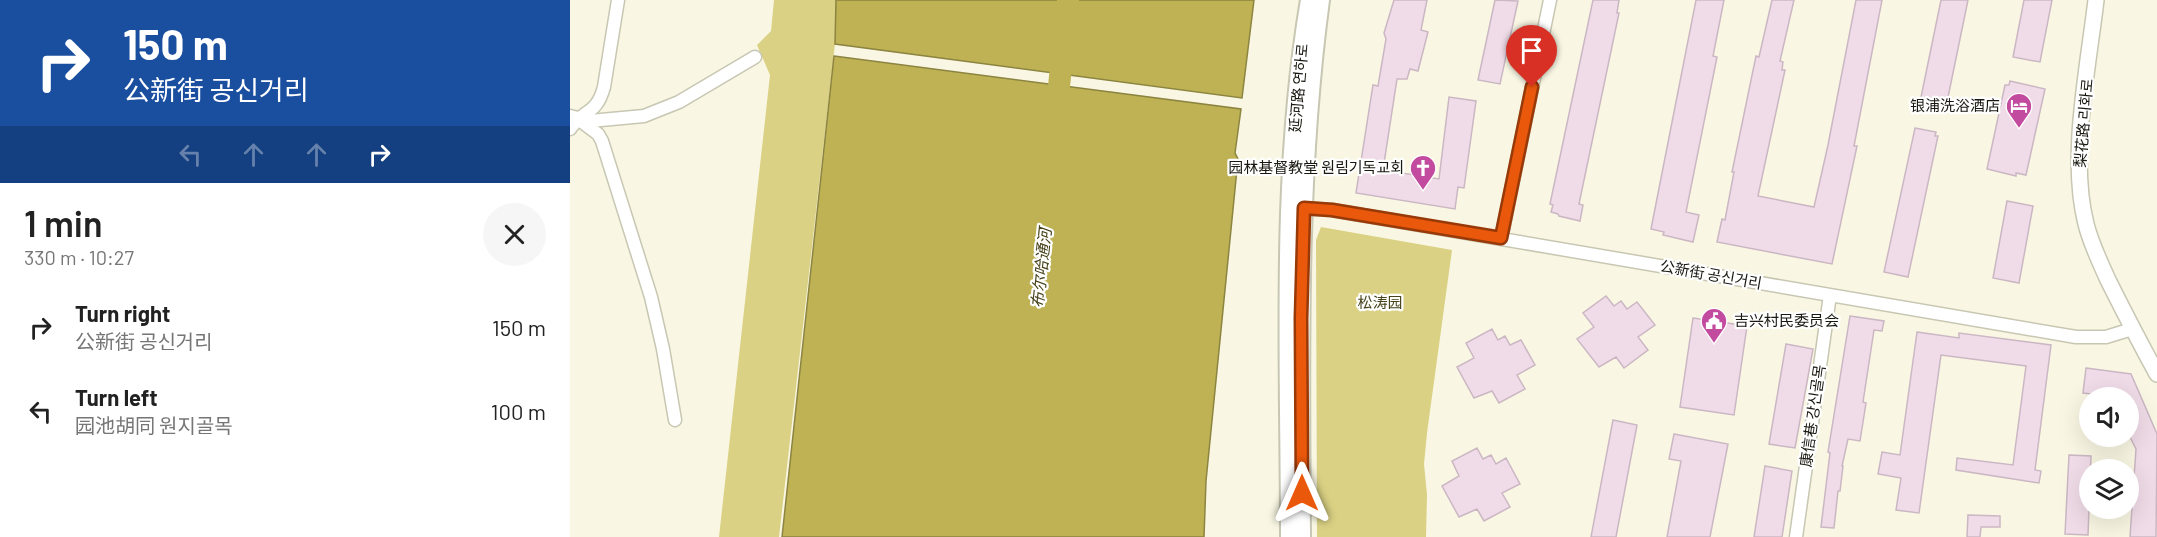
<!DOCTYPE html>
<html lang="en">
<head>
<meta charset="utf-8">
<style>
  :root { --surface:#fff; --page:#f6f6f6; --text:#222; --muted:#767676 }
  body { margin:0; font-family:Barlow,"Noto Sans SC","Noto Sans KR",sans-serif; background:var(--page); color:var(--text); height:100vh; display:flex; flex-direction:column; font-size:22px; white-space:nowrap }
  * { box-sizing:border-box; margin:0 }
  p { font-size:20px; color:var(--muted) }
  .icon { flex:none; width:33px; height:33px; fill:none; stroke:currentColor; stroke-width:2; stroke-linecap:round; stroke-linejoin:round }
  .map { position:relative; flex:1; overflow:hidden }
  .details { display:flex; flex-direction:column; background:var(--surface); width:570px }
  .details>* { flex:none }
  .guide { background:#1a4fa0; color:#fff; overflow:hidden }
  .fabs { position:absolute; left:1509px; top:387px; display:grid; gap:12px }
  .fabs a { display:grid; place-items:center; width:60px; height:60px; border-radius:50%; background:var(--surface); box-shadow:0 6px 24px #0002; font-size:30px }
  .pin { position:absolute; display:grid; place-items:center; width:51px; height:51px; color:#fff; margin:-62px -26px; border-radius:50% 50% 50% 0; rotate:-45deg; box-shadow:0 0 6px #0007 }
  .pin .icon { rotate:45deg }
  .me { position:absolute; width:66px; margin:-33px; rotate:0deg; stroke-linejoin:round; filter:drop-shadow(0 0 4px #0008) }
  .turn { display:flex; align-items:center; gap:21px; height:126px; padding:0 24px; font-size:27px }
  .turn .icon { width:78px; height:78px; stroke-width:2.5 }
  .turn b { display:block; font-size:42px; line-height:51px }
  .lanes { display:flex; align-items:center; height:57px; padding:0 24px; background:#0003; justify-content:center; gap:30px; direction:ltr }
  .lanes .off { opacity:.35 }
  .round { display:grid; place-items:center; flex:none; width:63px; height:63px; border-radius:32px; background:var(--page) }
  .head { display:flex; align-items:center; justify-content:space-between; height:102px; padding:0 24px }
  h1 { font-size:36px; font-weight:600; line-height:45px }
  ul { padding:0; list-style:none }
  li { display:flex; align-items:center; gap:18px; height:84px; padding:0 24px }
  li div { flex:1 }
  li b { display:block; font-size:22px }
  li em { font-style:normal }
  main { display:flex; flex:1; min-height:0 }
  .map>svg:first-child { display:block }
</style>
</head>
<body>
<main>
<section class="details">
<div class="guide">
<div class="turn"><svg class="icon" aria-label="right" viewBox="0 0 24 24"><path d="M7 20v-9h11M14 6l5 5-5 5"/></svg><div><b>150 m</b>公新街 공신거리</div></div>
<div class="lanes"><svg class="icon off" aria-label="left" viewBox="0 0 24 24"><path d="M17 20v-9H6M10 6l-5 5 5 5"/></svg><svg class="icon off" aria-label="ahead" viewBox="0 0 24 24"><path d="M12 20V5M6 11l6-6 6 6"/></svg><svg class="icon off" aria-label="ahead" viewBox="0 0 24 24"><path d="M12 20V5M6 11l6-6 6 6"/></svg><svg class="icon" aria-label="right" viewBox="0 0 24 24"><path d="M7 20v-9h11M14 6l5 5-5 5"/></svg></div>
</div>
<div class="head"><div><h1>1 min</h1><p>330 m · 10:27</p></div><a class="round"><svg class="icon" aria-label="close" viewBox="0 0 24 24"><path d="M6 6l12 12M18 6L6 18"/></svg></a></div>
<ul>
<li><svg class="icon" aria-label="right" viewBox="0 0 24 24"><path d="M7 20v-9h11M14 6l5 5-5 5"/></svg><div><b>Turn right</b><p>公新街 공신거리</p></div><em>150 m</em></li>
<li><svg class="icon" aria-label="left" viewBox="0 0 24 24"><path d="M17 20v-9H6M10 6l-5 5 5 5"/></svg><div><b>Turn left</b><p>园池胡同 원지골목</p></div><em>100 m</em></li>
</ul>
</section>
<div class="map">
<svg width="1587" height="537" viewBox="0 0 1587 537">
  <rect width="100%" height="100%" fill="#f9f7e3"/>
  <!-- green -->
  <path fill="#dad184" d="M204,0H266L265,44L209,537H149L200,75L187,45L201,31Z
    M751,227L882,250L857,433L854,464L857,495L856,537H747L746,240Z"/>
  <!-- water -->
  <path fill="#beb254" stroke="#8c8440" stroke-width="1.5" d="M266,0H684L672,98L265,44Z
    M264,56L671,109L665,153L668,159L636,481L634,537H212Z"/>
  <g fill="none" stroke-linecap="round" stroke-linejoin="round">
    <!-- river -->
    <path stroke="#beb254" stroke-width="22" d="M486,115L498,0"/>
  </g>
  <!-- building -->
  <path fill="#f0dce8" stroke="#cbb7c3" stroke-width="1.5" d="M824,0H857L851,30L858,32L848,71L840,69L837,79H827L813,170L869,179L879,97L906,101L894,188L888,187L885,209L786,193L803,85L808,86L816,39L814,33Z
    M925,0L948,1L930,84L908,80Z
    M1023,0H1049L1047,13H1049L1009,204L1013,205L1010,221L989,216L988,214L981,212L983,205L980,204Z
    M1126,0H1154L1143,56L1147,57L1116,212L1129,215L1123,242L1093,235L1094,232L1081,229Z
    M1202,0H1224L1210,61L1213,62L1212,70H1215L1188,196L1244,207L1258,145L1286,0H1312L1284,146H1287L1262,264L1147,242L1152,219L1155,220L1164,172H1162L1186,56L1189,57Z
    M1371,0H1398L1376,107L1350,102Z
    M1454,0H1482L1470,62L1443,57Z
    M1440,81L1475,89L1456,175L1446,173V176L1417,169L1435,85H1439Z
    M1345,128L1366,132L1365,136H1368L1338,277L1314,272Z
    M1437,201L1463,206L1449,283L1423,278Z
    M1036,296L1044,306L1051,301L1057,309L1067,302L1085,325L1068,337L1078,350L1054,368L1046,357L1029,367L1007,339L1024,327L1013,313Z
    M1280,316L1314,321L1312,331L1304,330L1293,402L1296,403L1290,441L1278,439L1272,466H1273L1270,491H1268L1264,528L1251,527L1260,453L1258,452Z
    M1123,318L1177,326L1164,415L1110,407Z
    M922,329L928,340L935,336L940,345L951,340L965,365L947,375L955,389L929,403L922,391L904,398L887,367L904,358L896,343Z
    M1347,332L1389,338V333L1481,345L1465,470L1471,471L1469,483L1386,470L1387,458L1443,465L1456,366L1371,355L1349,513L1326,510L1331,478L1308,474L1312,452L1330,455Z
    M1216,344L1243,349L1225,448L1199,444Z
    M1516,368L1561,374L1587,434L1586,537H1560L1566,449L1558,433V398L1513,393Z
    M1043,420L1067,425L1046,537H1021Z
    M1104,434L1158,444L1140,537H1097L1111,461L1099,459Z
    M907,448L913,459L921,455L926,464L936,458L950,484L932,493L940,507L914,521L907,509L889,517L872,486L889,476L882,461Z
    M1499,455L1521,456L1518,535L1495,534Z
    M1195,466L1222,471L1212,537H1184Z
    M1398,515L1430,516V527H1411L1410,537H1397Z"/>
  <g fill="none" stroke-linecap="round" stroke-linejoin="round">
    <!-- minor casing -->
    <g stroke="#c8c7b3" stroke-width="15">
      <path id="minor" d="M0,116L20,121L74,116L109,102L185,57
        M8,119L28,134L32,141L81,297L93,349L105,420
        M0,129C14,108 26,116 34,87L48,0
        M726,208L762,210L1506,337H1536L1562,329
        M931,239L980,0
        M1226,537L1260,295"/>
    </g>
    <!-- tertiary casing -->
    <g stroke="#c8c7b3" stroke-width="18">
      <path id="tertiary" d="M1526,0C1518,69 1499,157 1516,224C1521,244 1530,262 1538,280C1554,312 1570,343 1587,374"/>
    </g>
    <!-- secondary casing -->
    <g stroke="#c8c7b3" stroke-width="20">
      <path id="secondary" d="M719,537C719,359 709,177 739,0
        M732,537C731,358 727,178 751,0"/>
    </g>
    <!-- minor -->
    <use href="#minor" stroke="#fff" stroke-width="12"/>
    <!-- tertiary -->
    <use href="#tertiary" stroke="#fff" stroke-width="15"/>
    <!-- secondary -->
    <use href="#secondary" stroke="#fff" stroke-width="16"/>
  </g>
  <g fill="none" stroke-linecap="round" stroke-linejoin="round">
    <!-- route casing -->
    <g stroke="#983908" stroke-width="15">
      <path id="route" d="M732,493L731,318L734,208L762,210L931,238L962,87"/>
    </g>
    <!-- route -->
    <use href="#route" stroke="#ea580c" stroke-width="10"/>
  </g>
  <!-- icons -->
  <defs>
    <g id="hotel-pin" transform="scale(1.35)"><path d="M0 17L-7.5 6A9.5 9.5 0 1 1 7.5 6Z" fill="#c34b9f" stroke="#fff"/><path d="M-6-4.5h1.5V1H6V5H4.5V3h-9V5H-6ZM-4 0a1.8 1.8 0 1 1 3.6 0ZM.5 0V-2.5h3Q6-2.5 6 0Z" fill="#fff"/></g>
    <g id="church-pin" transform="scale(1.35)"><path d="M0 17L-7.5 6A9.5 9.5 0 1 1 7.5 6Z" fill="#c34b9f" stroke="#fff"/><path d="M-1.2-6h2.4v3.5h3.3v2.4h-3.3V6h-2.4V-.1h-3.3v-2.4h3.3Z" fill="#fff"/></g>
    <g id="civic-pin" transform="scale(1.35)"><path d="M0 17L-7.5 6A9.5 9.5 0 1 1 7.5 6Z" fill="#c34b9f" stroke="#fff"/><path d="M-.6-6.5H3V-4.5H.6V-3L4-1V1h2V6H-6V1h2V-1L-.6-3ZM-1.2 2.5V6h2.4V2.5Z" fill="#fff"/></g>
  </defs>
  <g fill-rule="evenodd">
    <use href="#hotel-pin" x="1449" y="106"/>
    <use href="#church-pin" x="853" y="168"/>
    <use href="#civic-pin" x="1144" y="321"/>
  </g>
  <g text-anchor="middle" stroke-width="4.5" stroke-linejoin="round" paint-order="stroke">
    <!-- street labels -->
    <g font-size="15" fill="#181710" stroke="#fff">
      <text transform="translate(729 88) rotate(-85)" y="5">延河路 연하로</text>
      <text transform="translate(1514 123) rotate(-85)" y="5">梨花路 리화로</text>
      <text transform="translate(1141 275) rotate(10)" y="5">公新街 공신거리</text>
      <text transform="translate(1243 416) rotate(-82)" y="5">康信巷 강신골목</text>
    </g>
    <!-- poi labels -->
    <g font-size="15" fill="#181710" stroke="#fff" text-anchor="end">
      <text x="1430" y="111">银浦洗浴酒店</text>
      <text x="834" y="173">园林基督教堂 원림기독교회</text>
      <text x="1164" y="326" text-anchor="start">吉兴村民委员会</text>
    </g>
    <!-- park labels -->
    <g font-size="15" fill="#47431b" stroke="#fff">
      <text x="810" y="308">松涛园</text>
    </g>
    <!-- water labels -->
    <g font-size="16" font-style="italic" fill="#464119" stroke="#fff">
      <text transform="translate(471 268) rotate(-84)" y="6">布尔哈通河</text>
    </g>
  </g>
</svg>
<div class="fabs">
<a><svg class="icon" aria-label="sound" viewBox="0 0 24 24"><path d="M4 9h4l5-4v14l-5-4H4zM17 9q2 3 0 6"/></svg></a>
<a><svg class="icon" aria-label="layers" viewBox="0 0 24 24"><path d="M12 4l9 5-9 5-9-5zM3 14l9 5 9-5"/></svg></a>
</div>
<div class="pin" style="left:962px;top:87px;background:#d93025"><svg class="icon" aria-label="arrive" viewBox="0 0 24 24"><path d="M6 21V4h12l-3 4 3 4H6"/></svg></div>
<svg class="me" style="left:732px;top:493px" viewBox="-20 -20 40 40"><path d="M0-17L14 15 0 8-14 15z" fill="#ea580c" stroke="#fff" stroke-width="4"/></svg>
</div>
</main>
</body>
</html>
